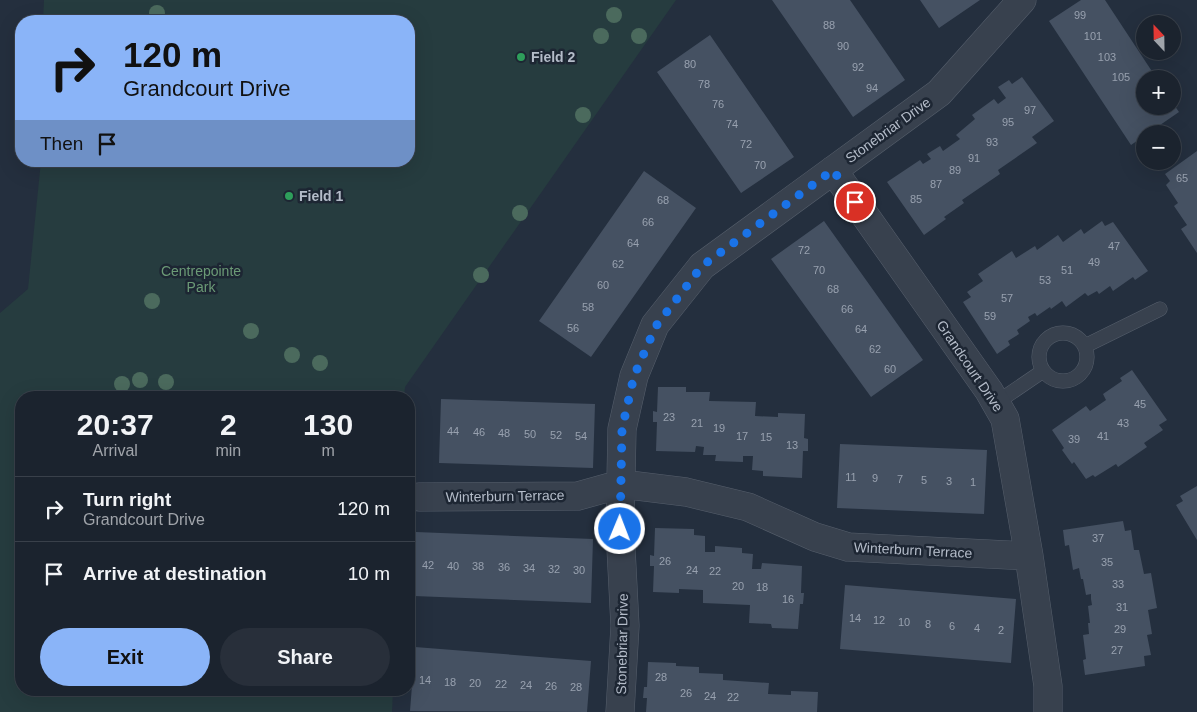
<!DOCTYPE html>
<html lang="en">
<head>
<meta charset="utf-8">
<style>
  :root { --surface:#1b232e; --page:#282f3a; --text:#f1f3f6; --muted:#a0a4aa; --line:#39404a; --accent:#8ab4f8 }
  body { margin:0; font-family:Helvetica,sans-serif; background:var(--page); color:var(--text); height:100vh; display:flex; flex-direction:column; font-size:19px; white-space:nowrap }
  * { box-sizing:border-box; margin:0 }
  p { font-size:16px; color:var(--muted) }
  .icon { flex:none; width:28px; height:28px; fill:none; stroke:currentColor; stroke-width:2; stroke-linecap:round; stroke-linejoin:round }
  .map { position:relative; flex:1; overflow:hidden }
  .details { position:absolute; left:15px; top:391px; width:400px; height:305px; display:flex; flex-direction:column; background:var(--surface); border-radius:20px; box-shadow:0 5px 20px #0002,0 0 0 1px var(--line) }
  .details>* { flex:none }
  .guide { position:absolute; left:15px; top:15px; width:400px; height:152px; border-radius:20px; box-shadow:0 5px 20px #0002,0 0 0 1px var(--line); background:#8ab4f8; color:#111; overflow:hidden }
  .needle { width:32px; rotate:338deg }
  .fabs { position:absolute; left:1136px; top:15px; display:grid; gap:10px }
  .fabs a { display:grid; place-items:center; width:45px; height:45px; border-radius:50%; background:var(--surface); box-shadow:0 5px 20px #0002,0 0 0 1px var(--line); font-size:25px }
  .pin { position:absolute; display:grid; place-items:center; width:42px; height:42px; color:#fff; margin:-21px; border:2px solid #fff; border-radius:50%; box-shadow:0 1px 5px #0007 }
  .me { position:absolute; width:55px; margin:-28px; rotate:1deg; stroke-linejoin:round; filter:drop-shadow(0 0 4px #0008) }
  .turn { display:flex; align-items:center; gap:18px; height:105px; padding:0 25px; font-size:22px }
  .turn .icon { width:65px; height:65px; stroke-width:2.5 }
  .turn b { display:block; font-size:35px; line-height:42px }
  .then { display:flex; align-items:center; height:48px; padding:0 25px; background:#0003; gap:10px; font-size:19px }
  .eta { display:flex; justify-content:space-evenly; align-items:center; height:85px; text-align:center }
  .eta b { font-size:30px; font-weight:600; line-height:35px }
  .button { display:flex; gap:10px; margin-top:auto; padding:10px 25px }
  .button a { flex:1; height:58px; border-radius:30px; background:var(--accent); color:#111; font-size:20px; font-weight:600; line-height:58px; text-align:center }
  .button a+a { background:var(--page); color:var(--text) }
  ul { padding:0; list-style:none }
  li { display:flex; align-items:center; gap:15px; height:65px; padding:0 25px; border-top:1px solid var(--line) }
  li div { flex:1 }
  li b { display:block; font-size:19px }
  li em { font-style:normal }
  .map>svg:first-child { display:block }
</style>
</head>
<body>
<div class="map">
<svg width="1197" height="712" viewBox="0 0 1197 712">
  <rect width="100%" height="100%" fill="#242f3e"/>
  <!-- green -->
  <path fill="#263c3f" d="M44,0H676L405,387L404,397L21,398V690H393L392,712H0V313L28,289L41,161H409V21H43Z"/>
  <!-- building -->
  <path fill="#455162" d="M772,0H850L905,80L853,117Z
    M920,0H980L939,28Z
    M1081,0H1105L1157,79H1145V106H1172V102L1179,112L1131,145L1049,21Z
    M710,35L794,157L741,193L657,72Z
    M1022,77L1054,121L1032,137L1037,143L998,170L1000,174L962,200L964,203L944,217L946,219L924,235L887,182L920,160L923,164L931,159L927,154L940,146L943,151L960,139L956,135L975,119L972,115L994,99L998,104L1006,98L998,87L1009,80L1012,84Z
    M1197,151V253L1181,229L1187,225L1174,206L1178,203L1166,185L1170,181L1165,174Z
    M644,171L696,208L591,357L539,321Z
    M824,221L923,360L871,397L771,259Z
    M1102,221L1105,226L1113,222L1148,271L1135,280L1133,277L1113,291L1110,286L1099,294L1097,291L1088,296L1085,293L1066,307L1062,301L1051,309L1050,307L1037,316L1035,313L1028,317L1030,321L1017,330L1019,334L1008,341L1010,345L997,354L963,302L971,297L967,292L983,281L978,274L1012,251L1016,258L1035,246L1037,250L1058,235L1063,242L1081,229L1084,234Z
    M1132,370L1167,420L1159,425L1163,430L1144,443L1147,447L1118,467L1116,464L1095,477L1093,475L1086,479L1074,462L1072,464L1062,450L1064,448L1052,430L1086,406L1090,411L1106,400L1103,394L1122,381L1120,378Z
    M658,387H686V392H710L709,401L756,402L755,416L778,417V413L805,414L804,438L808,439V451H803L802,478L763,476V471L752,470L753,456H743V462L715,461L716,455H703L704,447L696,446L695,452L656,451L657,422H653V411L657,412Z
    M441,399L595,404L593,468L439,463Z
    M840,444L987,450L984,514L837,508Z
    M1197,486V540L1176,505L1183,501L1180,496Z
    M1123,521L1125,531L1131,530L1134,550H1139L1144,574L1151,573L1157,608L1148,610L1152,634L1147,635L1151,655L1144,656L1145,666L1085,675L1083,660L1086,659L1083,635L1089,634L1088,623H1090L1088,606L1092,605L1091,599V594L1086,595L1083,579H1081L1079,568L1073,570L1069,545L1065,546L1063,530Z
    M655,528L694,529V535L705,536V552H715V546L742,548V553L753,554L752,569H761L762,563L802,566L801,593H804L803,604H800L798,629L772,628L771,624L749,623L750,605L703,603V590L679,589V593L653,592L654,566H650V555L654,556Z
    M416,532L593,539L591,603L414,596Z
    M845,585L1016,599L1011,663L840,649Z
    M415,647L591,661L587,712L410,711Z
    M648,662L676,663V666L699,667V673L723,674V680L769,683L768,694L791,695V691L818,692L817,712H646L647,698H643L644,687H647Z"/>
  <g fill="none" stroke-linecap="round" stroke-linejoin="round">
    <!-- service casing -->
    <g stroke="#565f6c" stroke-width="15">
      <path id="service" d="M1039 357a24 24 0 1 1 48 0a24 24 0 1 1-48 0Z
        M1085,346L1160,309
        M996,403L1043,371"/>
    </g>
    <!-- minor casing -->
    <g stroke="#565f6c" stroke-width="29">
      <path id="minor" d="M833,170L989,391L1005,419L1029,556L1048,686V712
        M419,497L578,496L621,484L686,492L748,507L815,537L848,547L1029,556
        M620,712L625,626L620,529L622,429L634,376L655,325L702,266L939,93L1022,0"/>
    </g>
    <!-- service -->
    <use href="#service" stroke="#38414e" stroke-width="14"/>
    <!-- minor -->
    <use href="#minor" stroke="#38414e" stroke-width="28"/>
  </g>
  <!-- trees -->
  <g fill="#4b6a5d">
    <circle cx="157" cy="13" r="8"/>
    <circle cx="614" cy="15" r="8"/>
    <circle cx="601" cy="36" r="8"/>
    <circle cx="639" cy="36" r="8"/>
    <circle cx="583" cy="115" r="8"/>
    <circle cx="520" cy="213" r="8"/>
    <circle cx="481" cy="275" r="8"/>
    <circle cx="152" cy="301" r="8"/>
    <circle cx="251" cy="331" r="8"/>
    <circle cx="292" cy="355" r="8"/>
    <circle cx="320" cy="363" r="8"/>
    <circle cx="140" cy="380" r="8"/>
    <circle cx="166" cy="382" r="8"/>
    <circle cx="122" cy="384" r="8"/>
  </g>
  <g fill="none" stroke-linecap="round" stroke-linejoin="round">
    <!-- route -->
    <path stroke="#1a73e8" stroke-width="9" stroke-dasharray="0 16.2" d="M620,529L622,429L634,376L656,326L702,266L833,170L855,202"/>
  </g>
  <!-- markers -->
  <g fill="#2e9e5b" stroke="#1d2633" stroke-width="2">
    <circle cx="521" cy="57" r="5"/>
    <circle cx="289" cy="196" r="5"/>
  </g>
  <g text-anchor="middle" stroke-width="5" stroke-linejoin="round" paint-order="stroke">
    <!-- number labels -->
    <g font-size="11" fill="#98a1af">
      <text x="1080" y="19">99</text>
      <text x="829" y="29">88</text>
      <text x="1093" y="40">101</text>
      <text x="843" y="50">90</text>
      <text x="1107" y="61">103</text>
      <text x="690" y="68">80</text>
      <text x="858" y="71">92</text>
      <text x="1121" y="81">105</text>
      <text x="704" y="88">78</text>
      <text x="872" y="92">94</text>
      <text x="718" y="108">76</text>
      <text x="1030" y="114">97</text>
      <text x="1008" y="126">95</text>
      <text x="732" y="128">74</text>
      <text x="992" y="146">93</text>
      <text x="746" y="148">72</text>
      <text x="974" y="162">91</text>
      <text x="760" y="169">70</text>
      <text x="955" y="174">89</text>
      <text x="1182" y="182">65</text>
      <text x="936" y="188">87</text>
      <text x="916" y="203">85</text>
      <text x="663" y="204">68</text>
      <text x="648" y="226">66</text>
      <text x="633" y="247">64</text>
      <text x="1114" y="250">47</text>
      <text x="804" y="254">72</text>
      <text x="1094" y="266">49</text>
      <text x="618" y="268">62</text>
      <text x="819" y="274">70</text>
      <text x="1067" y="274">51</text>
      <text x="1045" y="284">53</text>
      <text x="603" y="289">60</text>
      <text x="833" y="293">68</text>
      <text x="1007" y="302">57</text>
      <text x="588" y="311">58</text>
      <text x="847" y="313">66</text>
      <text x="990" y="320">59</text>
      <text x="573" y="332">56</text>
      <text x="861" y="333">64</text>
      <text x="875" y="353">62</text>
      <text x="890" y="373">60</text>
      <text x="1140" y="408">45</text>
      <text x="669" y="421">23</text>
      <text x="697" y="427">21</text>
      <text x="1123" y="427">43</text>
      <text x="719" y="432">19</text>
      <text x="453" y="435">44</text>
      <text x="479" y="436">46</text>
      <text x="504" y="437">48</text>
      <text x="530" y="438">50</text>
      <text x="556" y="439">52</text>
      <text x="581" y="440">54</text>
      <text x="742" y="440">17</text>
      <text x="1103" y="440">41</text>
      <text x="766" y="441">15</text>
      <text x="1074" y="443">39</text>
      <text x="792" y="449">13</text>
      <text x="851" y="481">11</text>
      <text x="875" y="482">9</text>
      <text x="900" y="483">7</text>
      <text x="924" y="484">5</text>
      <text x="949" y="485">3</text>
      <text x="973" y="486">1</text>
      <text x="1098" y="542">37</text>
      <text x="665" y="565">26</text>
      <text x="1107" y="566">35</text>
      <text x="428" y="569">42</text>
      <text x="453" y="570">40</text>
      <text x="478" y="570">38</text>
      <text x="504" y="571">36</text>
      <text x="529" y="572">34</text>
      <text x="554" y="573">32</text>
      <text x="579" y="574">30</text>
      <text x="692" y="574">24</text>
      <text x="715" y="575">22</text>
      <text x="1118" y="588">33</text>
      <text x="738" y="590">20</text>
      <text x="762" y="591">18</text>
      <text x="788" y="603">16</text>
      <text x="1122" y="611">31</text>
      <text x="855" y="622">14</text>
      <text x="879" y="624">12</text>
      <text x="904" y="626">10</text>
      <text x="928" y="628">8</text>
      <text x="952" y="630">6</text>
      <text x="977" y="632">4</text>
      <text x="1120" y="633">29</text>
      <text x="1001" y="634">2</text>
      <text x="1117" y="654">27</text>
      <text x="661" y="681">28</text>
      <text x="425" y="684">14</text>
      <text x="450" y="686">18</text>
      <text x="475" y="687">20</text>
      <text x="501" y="688">22</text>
      <text x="526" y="689">24</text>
      <text x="551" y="690">26</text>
      <text x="576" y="691">28</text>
      <text x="686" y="697">26</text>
      <text x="710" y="700">24</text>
      <text x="733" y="701">22</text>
    </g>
    <!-- poi labels -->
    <g font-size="14" font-weight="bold" fill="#b4bcc9" stroke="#1d2633" text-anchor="start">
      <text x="531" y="62">Field 2</text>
      <text x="299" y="201">Field 1</text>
    </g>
    <!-- street labels -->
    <g font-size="14" fill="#b4bcc9" stroke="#1d2633">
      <text transform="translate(888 130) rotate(-36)" y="5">Stonebriar Drive</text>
      <text transform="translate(970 366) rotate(56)" y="5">Grandcourt Drive</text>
      <text transform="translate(505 496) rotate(-1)" y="5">Winterburn Terrace</text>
      <text transform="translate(913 550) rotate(3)" y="5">Winterburn Terrace</text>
      <text transform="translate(622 644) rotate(-89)" y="5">Stonebriar Drive</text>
    </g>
    <!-- park labels -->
    <g font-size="14" fill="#6b9a76" stroke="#1d2633">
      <text x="201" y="276">Centrepointe<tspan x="201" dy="16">Park</tspan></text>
    </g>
  </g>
</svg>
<div class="fabs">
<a><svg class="needle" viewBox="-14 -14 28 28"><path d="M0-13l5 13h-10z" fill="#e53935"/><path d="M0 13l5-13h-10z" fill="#a0a4aa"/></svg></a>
<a>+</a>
<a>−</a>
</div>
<div class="pin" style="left:855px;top:202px;background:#d93025"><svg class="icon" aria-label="arrive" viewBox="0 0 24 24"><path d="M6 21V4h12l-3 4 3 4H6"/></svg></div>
<svg class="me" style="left:620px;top:529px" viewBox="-20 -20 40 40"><circle r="17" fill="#1a73e8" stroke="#fff" stroke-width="3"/><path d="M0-11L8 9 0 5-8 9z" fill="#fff"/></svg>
<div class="guide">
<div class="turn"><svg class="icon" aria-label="right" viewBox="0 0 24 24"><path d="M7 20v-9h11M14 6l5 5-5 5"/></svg><div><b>120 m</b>Grandcourt Drive</div></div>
<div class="then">Then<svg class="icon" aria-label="arrive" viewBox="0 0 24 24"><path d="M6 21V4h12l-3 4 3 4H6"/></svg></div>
</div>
<section class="details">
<div class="eta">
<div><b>20:37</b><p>Arrival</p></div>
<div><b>2</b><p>min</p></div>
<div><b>130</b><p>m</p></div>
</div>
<ul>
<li><svg class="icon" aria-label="right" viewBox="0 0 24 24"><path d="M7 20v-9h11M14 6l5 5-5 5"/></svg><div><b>Turn right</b><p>Grandcourt Drive</p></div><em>120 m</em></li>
<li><svg class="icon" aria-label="arrive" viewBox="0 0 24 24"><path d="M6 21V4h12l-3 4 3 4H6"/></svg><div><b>Arrive at destination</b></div><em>10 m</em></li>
</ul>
<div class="button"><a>Exit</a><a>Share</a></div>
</section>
</div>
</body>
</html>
